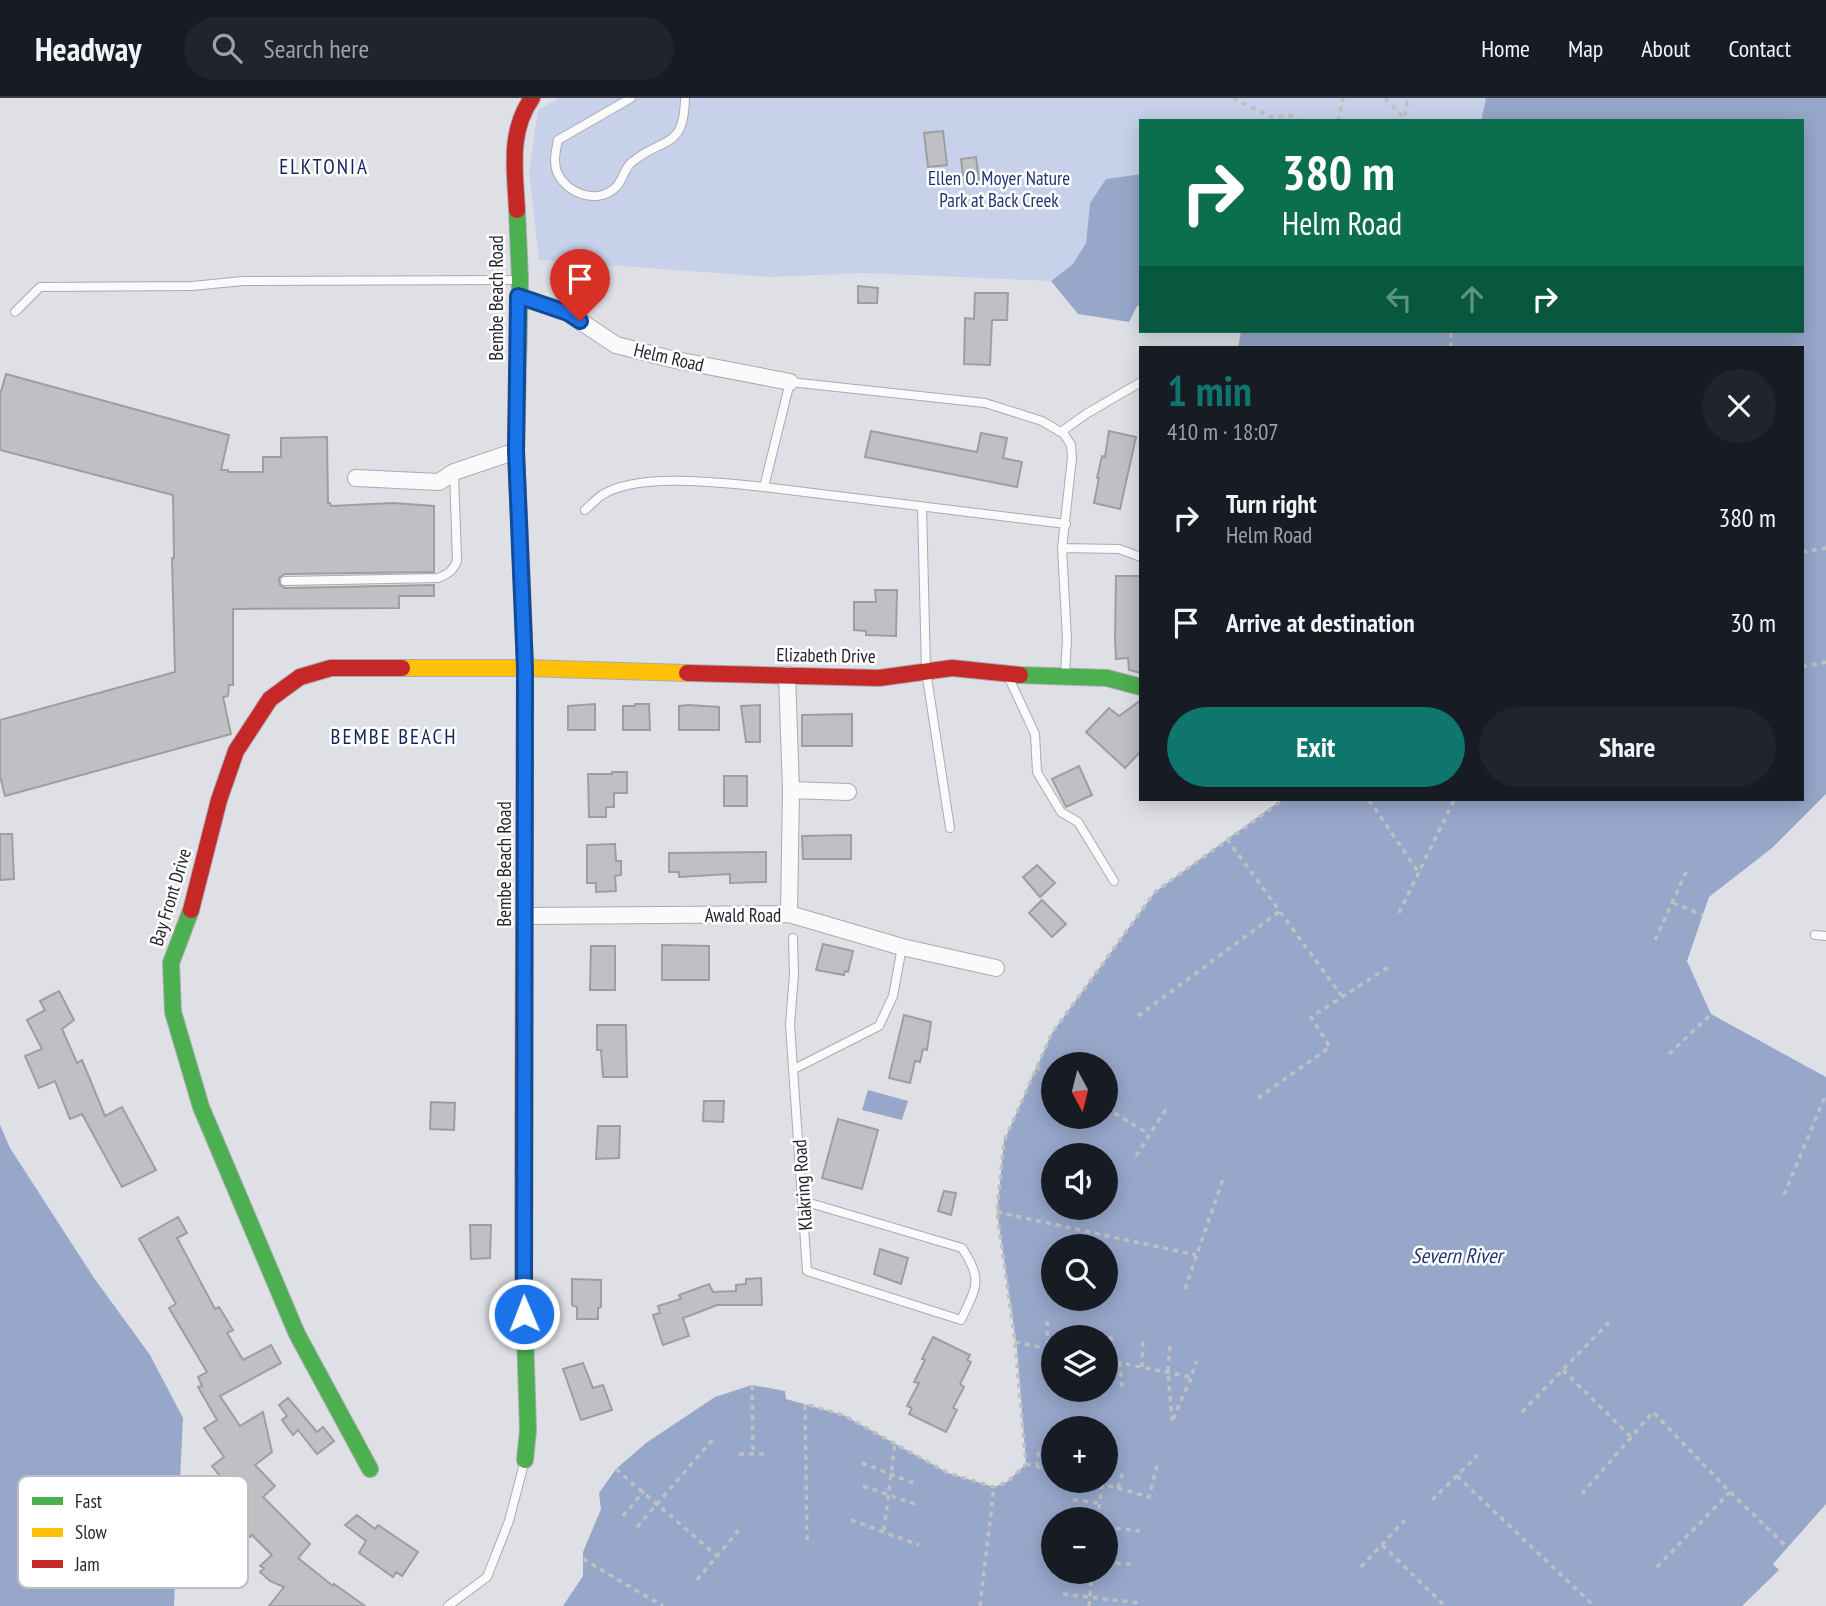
<!DOCTYPE html>
<html lang="en">
<head>
<meta charset="utf-8">
<style>
  :root { --surface:#171b24; --page:#20242c; --text:#f1f3f6; --muted:#9ea1a6; --line:#363941; --accent:#0f766e }
  body { margin:0; font-family:"PT Sans Narrow",sans-serif; background:var(--page); color:var(--text); height:100vh; display:flex; flex-direction:column; font-size:26px; white-space:nowrap }
  * { box-sizing:border-box; margin:0 }
  p { font-size:23px; color:var(--muted) }
  .icon { flex:none; width:38px; height:38px; fill:none; stroke:currentColor; stroke-width:2; stroke-linecap:round; stroke-linejoin:round }
  .map { position:relative; flex:1; overflow:hidden }
  .details { position:absolute; left:1139px; top:248px; width:665px; height:455px; display:flex; flex-direction:column; background:var(--surface); border-radius:0px; box-shadow:0 4px 18px #0003 }
  .details>* { flex:none }
  .top-card { position:absolute; left:1139px; top:21px; width:665px; height:214px; border-radius:0px; box-shadow:0 4px 18px #0003; background:#0b6e4f; color:#fff; overflow:hidden }
  .needle { width:46px; rotate:173deg }
  .fabs { position:absolute; left:1041px; top:954px; display:grid; gap:14px }
  .fabs a { display:grid; place-items:center; width:77px; height:77px; border-radius:50%; background:var(--surface); box-shadow:0 4px 18px #0003; font-size:35px }
  .pin { position:absolute; display:grid; place-items:center; width:60px; height:60px; color:#fff; margin:-72px -30px; border-radius:50% 50% 50% 0; rotate:-45deg; box-shadow:0 0 7px #0007 }
  .pin .icon { rotate:45deg }
  .me { position:absolute; width:77px; margin:-38px; rotate:359deg; stroke-linejoin:round; filter:drop-shadow(0 0 5px #0008) }
  .turn { display:flex; align-items:center; gap:24px; height:147px; padding:0 28px; font-size:32px }
  .turn .icon { width:91px; height:91px; stroke-width:2.5 }
  .turn b { display:block; font-size:49px; line-height:60px }
  .lanes { display:flex; align-items:center; height:66px; padding:0 28px; background:#0003; justify-content:center; gap:35px; direction:ltr }
  .lanes .off { opacity:.35 }
  .round { display:grid; place-items:center; flex:none; width:74px; height:74px; border-radius:37px; background:var(--page) }
  .head { display:flex; align-items:center; justify-content:space-between; height:119px; padding:0 28px }
  h1 { font-size:42px; font-weight:700; line-height:52px; color:var(--accent) }
  .button { display:flex; gap:14px; margin-top:auto; padding:14px 28px }
  .button a { flex:1; height:80px; border-radius:42px; background:var(--accent); color:#fff; font-size:28px; font-weight:700; line-height:80px; text-align:center }
  .button a+a { background:var(--page); color:var(--text) }
  ul { padding:0; list-style:none }
  li { display:flex; align-items:center; gap:21px; height:105px; padding:0 28px }
  li div { flex:1 }
  li b { display:block; font-size:26px }
  li em { font-style:normal }
  header { display:flex; align-items:center; gap:42px; box-sizing:border-box; height:98px; padding:0 35px; background:var(--surface); border-bottom:2px solid var(--line) }
  header strong { font-size:33px }
  nav { display:flex; gap:38px; margin-inline-start:auto; font-size:24px }
  .search { width:490px; height:63px; background:var(--page); display:flex; align-items:center; gap:18px; box-sizing:border-box; padding:0 24px; border-radius:38px; color:var(--muted); font-size:26px }
  .map>svg:first-child { display:block }
</style>
</head>
<body>
<header>
<strong>Headway</strong>
<div class="search"><svg class="icon" aria-label="search" viewBox="0 0 24 24"><circle cx="10" cy="10" r="6"/><path d="M15 15l6 6"/></svg>Search here</div>
<nav><a>Home</a><a>Map</a><a>About</a><a>Contact</a></nav>
</header>
<div class="map">
<svg width="1826" height="1508" viewBox="0 0 1826 1508">
  <rect width="100%" height="100%" fill="#dee0e6"/>
  <!-- green -->
  <path fill="#c7d2ea" d="M559,0H1486L1481,23H1141V76L1106,81L1090,105L1086,145L1073,166L1051,183L865,175L770,179L539,162L529,73L538,12Z"/>
  <!-- water -->
  <path fill="#97a7ca" fill-rule="evenodd" d="M1486,0H1826V696L1772,750L1709,799L1687,863L1711,916L1826,979V1406L1773,1466L1779,1472L1742,1508H563L583,1478V1454L601,1411L599,1395L616,1371L646,1345L715,1299L752,1287L785,1293L786,1301L843,1317L948,1375L994,1389L1007,1384L1026,1366L1017,1251L997,1114L1004,1043L1052,935L1155,794L1270,710L1283,702H1802V250H1238L1241,233H1802V23H1481ZM1106,966V1018H1054V966ZM1106,1057V1110H1054V1057ZM1106,1148V1200H1054V1148ZM1106,1239V1292H1054V1239ZM1054,1330H1106V1382H1054ZM1054,1421H1106V1474H1054Z
    M1141,76V208H1137L1129,224L1078,216L1051,183L1073,166L1086,145L1090,105L1106,81Z
    M868,992L908,1003L902,1022L862,1012Z
    M0,1027L10,1050L94,1180L150,1257L183,1320L174,1508H0Z"/>
  <!-- building -->
  <path fill="#bec0c4" stroke="#9d9ea2" stroke-width="2" d="M943,33L947,67L928,69L924,35Z
    M976,59L979,82L964,84L961,61Z
    M858,188L878,190L877,205H858Z
    M975,195H1008L1007,222H992L990,267L964,266L965,220L974,221Z
    M6,276L229,337L221,372H228V374H263V359H281V340L327,339L328,405H330L331,408L393,405L434,408V474L285,476L279,480L280,487L285,490L434,487V498H399V510L233,511V587H229L228,598L223,599L231,636L5,698L0,678V622L175,574L172,460H174L173,397L0,352V297Z
    M871,333L977,354L981,335L1007,340L1003,360L1022,364L1017,389L865,359Z
    M1109,333L1136,339L1120,411L1094,405L1099,380H1097L1102,358L1105,359Z
    M1116,478H1141V575L1129,572L1128,560L1116,561L1115,542Z
    M875,492H897L896,538L866,537V533L854,532V504H876Z
    M1141,602V653L1125,670L1086,634L1109,610L1119,618Z
    M595,606V632H568V608Z
    M635,606H649L650,632H623V608H635Z
    M689,607L719,609V632H679V608Z
    M760,607V644H746L741,608Z
    M852,616V648H802V617Z
    M1079,668L1092,697L1066,709L1052,681Z
    M612,674H627V695H614V709H606V719H589L588,676H612Z
    M724,678H747V708H724Z
    M0,736H12L14,781L0,782Z
    M851,737V761H803L802,738Z
    M615,746L616,763H621V777L615,778L616,793L596,794V785H587V747Z
    M766,754V784L730,785V776L679,779V774H669V755Z
    M1037,767L1055,785L1040,799L1023,779Z
    M1042,802L1066,826L1052,839L1029,815Z
    M823,846L853,853L848,874L845,873L844,877L816,872Z
    M662,847L709,848V882H662Z
    M591,848H615V892H590Z
    M59,893L74,922L62,931L77,965L82,962L105,1018L122,1009L156,1072L122,1089L82,1016L70,1021L55,983L39,990L25,958L42,951L27,922L45,912L40,903Z
    M904,917L931,924L927,952L923,951L920,964L915,963L910,985L889,980Z
    M597,927H626L627,979H603L601,952H597Z
    M704,1003H724L723,1024L703,1023Z
    M431,1004L455,1005L454,1032L430,1031Z
    M838,1021L878,1032L862,1091L822,1080Z
    M598,1028H620L619,1060L596,1061Z
    M944,1093L956,1095L951,1117L938,1113Z
    M178,1119L187,1135L177,1140L215,1211L219,1209L233,1232L227,1235L243,1262L271,1247L281,1265L220,1298L240,1328L263,1314L272,1354L255,1367L275,1388L263,1399L310,1446L298,1460L333,1488L334,1486L365,1508H269L284,1489L270,1483L260,1474L264,1470L260,1468L272,1457L252,1437L250,1439L236,1425L233,1428L218,1413L235,1397L212,1368L224,1359L204,1330L217,1322L198,1289L202,1288L198,1279L207,1274L169,1210L176,1206L139,1141Z
    M470,1127H491L490,1160L471,1161Z
    M880,1151L908,1160L901,1186L874,1176Z
    M761,1180L762,1207H717L694,1216L683,1220L689,1238L663,1247L653,1217L660,1215L658,1208L681,1201L679,1197L709,1186L713,1194L736,1193V1187L746,1186V1181Z
    M572,1181L601,1182V1209L598,1210V1221H577V1209L572,1207Z
    M933,1239L970,1257L967,1262L971,1264L960,1286L964,1289L953,1310L957,1312L946,1334L909,1316L912,1310L907,1308L919,1285L914,1284L925,1262L922,1261Z
    M583,1265L593,1290L603,1287L612,1312L581,1322L563,1271Z
    M288,1300L317,1334L323,1329L334,1343L317,1356L298,1332L293,1337L282,1322L287,1318L279,1307Z
    M357,1417L375,1431L378,1427L418,1454L402,1478L396,1474L393,1479L359,1455L366,1443L345,1427Z"/>
  <g fill="none" stroke-linecap="round" stroke-linejoin="round">
    <!-- lane casing -->
    <g stroke="#aaabb0" stroke-width="10">
      <path id="lane" d="M631,0L558,42C556,52 553,64 557,74C566,95 596,107 615,90C623,83 624,70 632,64C664,38 684,52 685,0
        M15,214L40,189L192,188L243,183L520,182
        M1061,334L1086,316L1141,284
        M922,408L926,573L950,730
        M585,412C591,407 596,401 602,397C639,374 722,385 764,389
        M1062,450L1119,451L1141,459
        M285,483L438,480C448,476 453,473 457,463L454,374
        M1065,576L1067,541L1062,450L1072,360L1071,347L1064,336L1042,323L985,305L790,284L764,389L1066,426
        M1008,578L1035,636L1037,674L1061,714L1078,724L1114,783
        M1815,837L1826,838
        M793,840L794,876L790,927L807,1173L961,1222C976,1189 984,1183 962,1150L803,1103
        M794,971L879,928L893,898L902,849
        M448,1508L487,1479L509,1423L525,1362"/>
    </g>
    <!-- street casing -->
    <g stroke="#aaabb0" stroke-width="18">
      <path id="street" d="M518,198L568,215L616,247L671,261L790,284
        M356,380L439,384L454,374L516,353
        M787,577L791,692L789,816
        M791,692L848,694
        M525,818L789,816L902,849L996,870"/>
    </g>
    <!-- fast casing -->
    <g stroke="#aaabb0" stroke-width="18">
      <path id="fast" d="M517,112L520,182L516,353L522,486
        M1020,577L1107,580L1141,589
        M191,812L171,865L173,914L201,1009L297,1236L370,1371
        M523,1077V1170L528,1332L525,1362"/>
    </g>
    <!-- slow casing -->
    <g stroke="#aaabb0" stroke-width="18">
      <path id="slow" d="M402,570H525L687,575"/>
    </g>
    <!-- jam casing -->
    <g stroke="#aaabb0" stroke-width="18">
      <path id="jam" d="M517,112C515,73 508,34 532,0
        M522,486L525,570L523,1077
        M687,575L879,580L952,570L1020,577
        M191,812L219,702L236,653L270,601L300,579L331,570H402"/>
    </g>
    <!-- path -->
    <path stroke="#bfc0c2" stroke-width="3.5" stroke-dasharray="5 5" stroke-linecap="butt" d="M1233,0L1271,19L1292,18L1301,23
      M1385,0L1404,20L1408,0
      M1338,23L1343,0
      M1426,233H1451
      M1451,250V234
      M1802,454L1826,450
      M1802,569L1826,564
      M1369,702L1419,775
      M1227,741L1341,897
      M1673,805L1703,817
      M1399,815L1454,702
      M1655,842L1687,772
      M1138,918L1280,813
      M1669,956L1711,916
      M1036,969L1054,980
      M1258,1000L1330,949L1311,919L1390,868
      M1106,1010L1149,1036
      M1136,1058L1168,1008
      M1784,1097L1826,996
      M997,1114L1196,1157
      M1185,1191L1224,1078
      M1047,1223L1049,1272
      M1079,1239V1230
      M1015,1244L1054,1252
      M1170,1248L1168,1274L1172,1323
      M1106,1262L1191,1279L1197,1263
      M1111,1263V1235
      M1120,1264L1122,1290
      M1142,1269L1143,1243
      M1563,1272L1631,1339
      M752,1287L753,1356
      M1522,1314L1609,1224
      M1173,1321L1191,1280
      M739,1356H766
      M862,1365L916,1386
      M1026,1366L1054,1373
      M1037,1369L1039,1351
      M616,1371L717,1458
      M1457,1378L1594,1508
      M1089,1382L1149,1399L1158,1364
      M863,1388L918,1407
      M1118,1390L1123,1373
      M1582,1396L1653,1314L1730,1394L1788,1450
      M1073,1402L1100,1405
      M1432,1402L1478,1357
      M1071,1415L1099,1418
      M623,1418L644,1393
      M1098,1421L1102,1386
      M851,1422L919,1447
      M637,1429L714,1340
      M1106,1429L1140,1433
      M884,1432L895,1344
      M807,1442L805,1306L843,1317L948,1375L994,1389L1007,1384L1026,1366L1015,1244L997,1114L1004,1043L1052,935L1155,794L1283,702
      M1382,1447L1445,1508
      M583,1461L663,1508
      M1106,1464L1136,1467
      M1361,1469L1405,1422
      M1657,1469L1730,1394
      M697,1482L739,1432
      M1064,1482L1091,1484
      M1063,1496L1140,1505
      M980,1508L994,1389
      M1089,1508L1092,1474"/>
    <!-- lane -->
    <use href="#lane" stroke="#fafafb" stroke-width="8"/>
    <!-- street -->
    <use href="#street" stroke="#fafafb" stroke-width="16"/>
    <!-- fast -->
    <use href="#fast" stroke="#4caf50" stroke-width="16"/>
    <!-- slow -->
    <use href="#slow" stroke="#ffc107" stroke-width="16"/>
    <!-- jam -->
    <use href="#jam" stroke="#c62828" stroke-width="16"/>
  </g>
  <g fill="none" stroke-linecap="round" stroke-linejoin="round">
    <!-- route casing -->
    <g stroke="#114b97" stroke-width="18">
      <path id="route" d="M524,1216L525,570L516,353L518,198L568,215L580,223"/>
    </g>
    <!-- route -->
    <use href="#route" stroke="#1a73e8" stroke-width="12"/>
  </g>
  <g text-anchor="middle" stroke-width="5" stroke-linejoin="round" paint-order="stroke">
    <!-- park labels -->
    <g font-size="19" fill="#203671" stroke="#fff">
      <text x="999" y="87">Ellen O. Moyer Nature<tspan x="999" dy="22">Park at Back Creek</tspan></text>
    </g>
    <!-- street labels -->
    <g font-size="19" fill="#24262a" stroke="#fff">
      <text transform="translate(496 200) rotate(-90)" y="7">Bembe Beach Road</text>
      <text transform="translate(669 259) rotate(13)" y="7">Helm Road</text>
      <text transform="translate(826 557) rotate(1)" y="7">Elizabeth Drive</text>
      <text transform="translate(504 766) rotate(-90)" y="7">Bembe Beach Road</text>
      <text transform="translate(170 799) rotate(-73)" y="7">Bay Front Drive</text>
      <text x="743" y="824">Awald Road</text>
      <text transform="translate(802 1087) rotate(-94)" y="7">Klakring Road</text>
    </g>
    <!-- neighbourhood labels -->
    <g font-size="21" letter-spacing="2" fill="#12255b" stroke="#fff">
      <text x="324" y="76">ELKTONIA</text>
      <text x="394" y="646">BEMBE BEACH</text>
    </g>
    <!-- water labels -->
    <g font-size="21" font-style="italic" fill="#203671" stroke="#fff">
      <text x="1457" y="1165">Severn River</text>
    </g>
  </g>
  <!-- legend -->
  <rect x="18" y="1378" width="230" height="112" rx="10" fill="#fff" stroke="#bdbebf" stroke-width="2"/>
  <rect x="32" y="1399" width="31" height="8" fill="#4caf50"/>
  <rect x="32" y="1430" width="31" height="9" fill="#ffc107"/>
  <rect x="32" y="1462" width="31" height="8" fill="#c62828"/>
  <g font-size="19" fill="#24262a">
    <text x="75" y="1410">Fast</text>
    <text x="75" y="1441">Slow</text>
    <text x="75" y="1473">Jam</text>
  </g>
</svg>
<div class="fabs">
<a><svg class="needle" viewBox="-14 -14 28 28"><path d="M0-13l5 13h-10z" fill="#e53935"/><path d="M0 13l5-13h-10z" fill="#9ea1a6"/></svg></a>
<a><svg class="icon" aria-label="sound" viewBox="0 0 24 24"><path d="M4 9h4l5-4v14l-5-4H4zM17 9q2 3 0 6"/></svg></a>
<a><svg class="icon" aria-label="search" viewBox="0 0 24 24"><circle cx="10" cy="10" r="6"/><path d="M15 15l6 6"/></svg></a>
<a><svg class="icon" aria-label="layers" viewBox="0 0 24 24"><path d="M12 4l9 5-9 5-9-5zM3 14l9 5 9-5"/></svg></a>
<a>+</a>
<a>−</a>
</div>
<div class="pin" style="left:580px;top:223px;background:#d93025"><svg class="icon" aria-label="arrive" viewBox="0 0 24 24"><path d="M6 21V4h12l-3 4 3 4H6"/></svg></div>
<svg class="me" style="left:524px;top:1216px" viewBox="-20 -20 40 40"><circle r="17" fill="#1a73e8" stroke="#fff" stroke-width="3"/><path d="M0-11L8 9 0 5-8 9z" fill="#fff"/></svg>
<div class="top-card">
<div class="turn"><svg class="icon" aria-label="right" viewBox="0 0 24 24"><path d="M7 20v-9h11M14 6l5 5-5 5"/></svg><div><b>380 m</b>Helm Road</div></div>
<div class="lanes"><svg class="icon off" aria-label="left" viewBox="0 0 24 24"><path d="M17 20v-9H6M10 6l-5 5 5 5"/></svg><svg class="icon off" aria-label="ahead" viewBox="0 0 24 24"><path d="M12 20V5M6 11l6-6 6 6"/></svg><svg class="icon" aria-label="right" viewBox="0 0 24 24"><path d="M7 20v-9h11M14 6l5 5-5 5"/></svg></div>
</div>
<section class="details">
<div class="head"><div><h1>1 min</h1><p>410 m · 18:07</p></div><a class="round"><svg class="icon" aria-label="close" viewBox="0 0 24 24"><path d="M6 6l12 12M18 6L6 18"/></svg></a></div>
<ul>
<li><svg class="icon" aria-label="right" viewBox="0 0 24 24"><path d="M7 20v-9h11M14 6l5 5-5 5"/></svg><div><b>Turn right</b><p>Helm Road</p></div><em>380 m</em></li>
<li><svg class="icon" aria-label="arrive" viewBox="0 0 24 24"><path d="M6 21V4h12l-3 4 3 4H6"/></svg><div><b>Arrive at destination</b></div><em>30 m</em></li>
</ul>
<div class="button"><a>Exit</a><a>Share</a></div>
</section>
</div>
</body>
</html>
